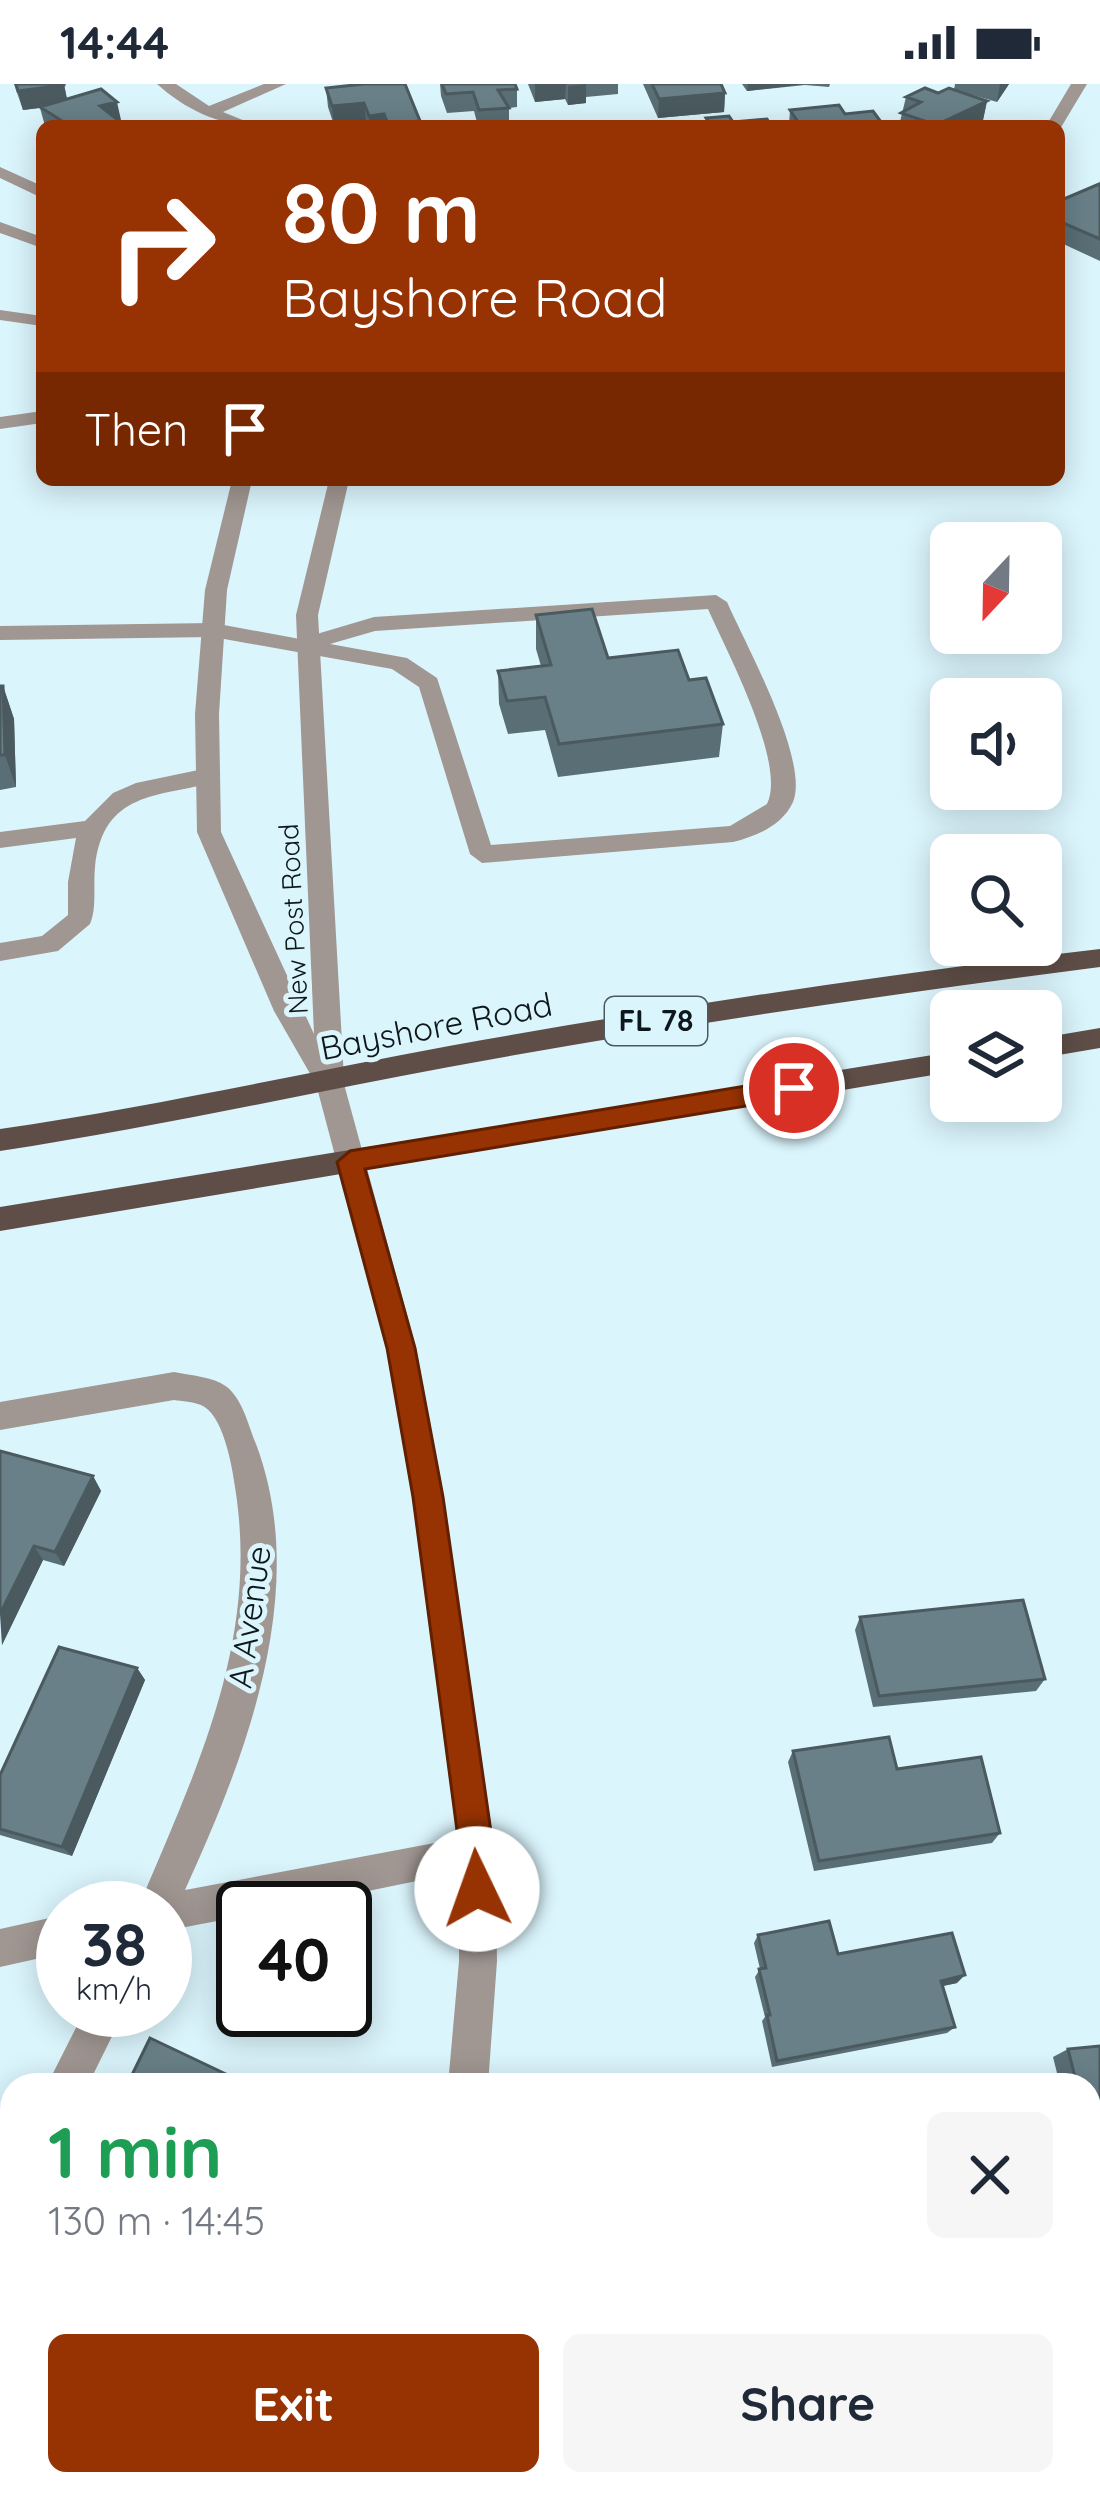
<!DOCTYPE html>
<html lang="en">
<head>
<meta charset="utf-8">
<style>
  :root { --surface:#fff; --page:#f6f6f7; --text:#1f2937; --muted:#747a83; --accent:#973202 }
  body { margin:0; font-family:Quicksand,sans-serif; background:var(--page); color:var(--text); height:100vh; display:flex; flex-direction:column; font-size:45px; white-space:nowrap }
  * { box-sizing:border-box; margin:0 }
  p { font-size:39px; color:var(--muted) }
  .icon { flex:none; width:66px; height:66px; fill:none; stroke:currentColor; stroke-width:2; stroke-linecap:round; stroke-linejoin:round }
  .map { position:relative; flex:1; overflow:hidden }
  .side { position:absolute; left:0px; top:1989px; width:1101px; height:423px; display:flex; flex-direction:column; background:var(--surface); border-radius:36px 36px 0 0; box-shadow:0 6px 30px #0003 }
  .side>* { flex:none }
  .banner { position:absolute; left:36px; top:36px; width:1029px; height:366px; border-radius:18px; box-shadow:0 6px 30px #0003; background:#973202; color:#fff; overflow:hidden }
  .needle { width:78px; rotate:202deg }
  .tools { position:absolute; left:930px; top:438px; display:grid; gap:24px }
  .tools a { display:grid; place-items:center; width:132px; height:132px; border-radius:18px; background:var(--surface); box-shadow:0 6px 30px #0003; font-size:60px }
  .speed { position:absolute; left:36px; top:1797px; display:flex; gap:24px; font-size:60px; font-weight:700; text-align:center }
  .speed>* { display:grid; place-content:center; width:156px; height:156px; border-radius:50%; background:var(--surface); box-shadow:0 6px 30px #0003; line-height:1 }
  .speed small { font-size:30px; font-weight:400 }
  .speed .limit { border:6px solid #111; border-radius:18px; background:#fff; color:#111 }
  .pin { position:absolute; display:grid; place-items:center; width:102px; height:102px; color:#fff; margin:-51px; border:6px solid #fff; border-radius:50%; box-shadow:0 3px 12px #0007 }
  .me { position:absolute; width:132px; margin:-66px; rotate:357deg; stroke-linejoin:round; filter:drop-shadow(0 0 9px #0008) }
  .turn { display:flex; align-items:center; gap:42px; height:252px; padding:0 48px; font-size:54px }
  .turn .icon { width:156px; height:156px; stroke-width:2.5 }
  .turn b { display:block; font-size:84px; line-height:102px }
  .then { display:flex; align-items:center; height:114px; padding:0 48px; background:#0003; gap:24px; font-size:45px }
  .round { display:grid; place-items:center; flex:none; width:126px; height:126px; border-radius:18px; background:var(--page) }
  .summary { display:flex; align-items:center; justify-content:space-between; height:204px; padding:0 48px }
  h1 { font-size:72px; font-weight:800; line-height:90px; color:#1e9e55 }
  .action { display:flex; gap:24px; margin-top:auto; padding:24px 48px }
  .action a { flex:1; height:138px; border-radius:18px; background:var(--accent); color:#fff; font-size:48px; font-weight:800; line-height:138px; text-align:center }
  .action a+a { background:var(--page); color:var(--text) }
  .status { display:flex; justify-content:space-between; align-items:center; height:84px; padding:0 60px; background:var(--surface); direction:ltr }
  .status svg { height:33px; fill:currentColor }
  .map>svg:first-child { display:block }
</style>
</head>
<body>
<div class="status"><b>14:44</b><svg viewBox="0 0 49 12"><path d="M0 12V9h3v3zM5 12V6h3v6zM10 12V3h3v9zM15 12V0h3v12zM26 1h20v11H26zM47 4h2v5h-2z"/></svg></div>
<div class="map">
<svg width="1100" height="2411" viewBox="0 0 1100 2411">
  <rect width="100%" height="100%" fill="#dbf5fd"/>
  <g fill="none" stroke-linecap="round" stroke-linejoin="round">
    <!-- service -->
    <path fill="#a09692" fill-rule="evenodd" d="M42,327V339L0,345V333Z
      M716,511L727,518C745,559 810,677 793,718C782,742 756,752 733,758L482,779L470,770L419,603L392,585L213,553L0,556V542L213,539L300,555L374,533ZM708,525C726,566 787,680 767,720L730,742L491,761L437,594L407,574L330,560L375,547Z
      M208,684L220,692L216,698C158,713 103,707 95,783C93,802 97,824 90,840L58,867L0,877V859L42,852L68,831V798L76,754L0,764V748L85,737L113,709L136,699Z"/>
    <!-- minor -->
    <path fill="#a09692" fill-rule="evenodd" d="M157,0H176L209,22L264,0H286L223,28L257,42C219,42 185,25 157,0Z
      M1071,0H1087L1060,45L1046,42Z
      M0,83L42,102V114L0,94Z
      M0,138L42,153V164L0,149Z
      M0,226L42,232V242L0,236Z
      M232,396H252L227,506L219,630L221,748L314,950L296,531L329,396H349L318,531L344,994L340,1007H320L274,927L197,748L195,630L205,506Z
      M174,1288C192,1292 212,1292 227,1303C243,1316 248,1341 256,1360C311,1506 246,1672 185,1806L477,1751L490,1756L495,1769L490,1782L285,1824H243V1832L165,1847V1824H138C196,1686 260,1557 235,1403C232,1381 223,1330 201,1321C193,1318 182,1317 174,1316L0,1346V1318Z
      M63,1831V1869L0,1883V1845Z
      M85,1926H125L88,2001H47Z
      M12,2090V2149L0,2154V2095Z"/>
    <!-- tertiary -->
    <path fill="#a09692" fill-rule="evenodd" d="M330,989L344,1000L416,1264L444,1413L495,1769L497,1877L488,2001H448L459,1877V1769L412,1413L386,1264L316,1000Z
      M350,2400H394L390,2411H346Z"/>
    <!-- primary -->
    <path fill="#5f4e48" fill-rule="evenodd" d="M1100,865V883C882,911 665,943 449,983C299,1011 151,1044 0,1067V1045C151,1023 299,990 449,962C665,923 882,891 1100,865Z
      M1100,944V964L1041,974V954Z
      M951,968V988L0,1147V1123Z"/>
  </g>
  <!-- wall -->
  <path fill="#5a6e75" d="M14,0H64L67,15L121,36L119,37L124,42H45L40,24L23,26Z
    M440,0H515L517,5V23L509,24V42H478L474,27L447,29L441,12Z
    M528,0H618V10L586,13V19L568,21L565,15L535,18Z
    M643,0H721L725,9L724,28L658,34Z
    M742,0H830L829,3L805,1L747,7Z
    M955,0H1009L997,18L959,7L987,17L983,36L971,42H899L906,13L954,6Z
    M326,4L420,42H367L366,38L334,41L328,23Z
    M790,26L845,30L884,42H789Z
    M1100,97V177L1059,158V117L1099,100Z
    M536,531L608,574L689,596L723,640L719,673L558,693L545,646L508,650L499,620L498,587L541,582L536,565Z
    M0,602H3L14,635L16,703L0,706Z
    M0,1367L93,1392L101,1407L64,1482L43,1476L2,1561Z
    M860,1533L1045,1595L1036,1607L873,1623L855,1546Z
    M137,1584L145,1596L72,1772L0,1751V1691Z
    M793,1667L897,1685L1000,1749L992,1759L814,1787L788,1678Z
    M758,1851L957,1899L943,1902L955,1943L947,1949L772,1983L762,1937L765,1933L755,1893L760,1885L754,1859Z
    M1100,1962V2072L1094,2073L1089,2071V2001H1060L1053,1973L1068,1965Z
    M1100,2196V2314L1089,2315V2230H1095L1089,2207V2197Z"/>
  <!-- shaded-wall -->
  <path fill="#4a5a5f" d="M535,0H566L565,15L535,18Z
    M586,0V19L568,21V2Z
    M748,0H805L747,7Z
    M1000,0H1009L997,18Z
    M64,1L68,20L23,26L18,7Z
    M725,9L724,28L658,34L659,15Z
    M987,17L983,36L971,42H935Z
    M117,18L121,36L104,41L100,22Z
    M364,19L366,38L334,41L332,22Z
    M384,30L385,42H369V32Z
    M420,37V42H388V40Z
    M3,602L14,635L16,703L5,671Z
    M93,1392L101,1407L64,1482L55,1468Z
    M34,1462L43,1476L2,1561L0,1530Z
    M137,1584L145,1596L72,1772L62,1763Z
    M965,1891L957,1899L933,1904L941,1897Z
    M176,2400H183L178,2411H171Z"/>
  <!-- building -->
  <path fill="#698088" stroke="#4a5a5f" stroke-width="3" d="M16,0H64V1L18,7Z
    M364,0H405L420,37L388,40L384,30L369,32L364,19L332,22L326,4Z
    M442,0H515L517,5L498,6L509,24L479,26L473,8L446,10Z
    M652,0H721L725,9L659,15Z
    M925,4L938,9L949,4L987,17L936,41L901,29L921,18L906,13Z
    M101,5L117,18L100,22L123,40L117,42H70L40,23Z
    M839,21L845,30L873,27L884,42H801L790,26Z
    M729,32L733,38L767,35L771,42H690L710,40L706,34Z
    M1099,100H1100V155L1059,137V117Z
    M592,525L608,574L678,566L689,596L706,594L723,640L559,660L545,613L507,617L498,587L551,581L536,531Z
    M0,602H3L5,671H0Z
    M0,1367L93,1392L55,1468L34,1462L0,1530Z
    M1023,1516L1045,1595L879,1612L860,1533Z
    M59,1563L137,1584L62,1763L0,1745V1691Z
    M889,1653L897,1685L981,1673L1000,1749L819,1777L793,1667Z
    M829,1837L838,1870L952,1849L965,1891L941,1897L955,1943L777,1977L767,1931H770L759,1885L766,1884L758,1851Z
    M150,1954L249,2001H127Z
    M1100,1962V2065L1092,2063L1089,2050V2001H1077L1068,1965Z
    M1100,2230V2314L1089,2315V2232Z
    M12,2329V2400H176L171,2411H0V2354Z
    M604,2400H816L818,2411H606Z"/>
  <!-- route -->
  <path fill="#973202" stroke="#622001" stroke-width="3" d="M794,994L807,1004L794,1014L365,1085L415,1264L443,1413L494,1769V1805L489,1817L477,1822L465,1817L460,1805V1769L413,1413L387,1264L337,1078L350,1067Z"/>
  <g text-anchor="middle" stroke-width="10" stroke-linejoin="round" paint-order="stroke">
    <!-- far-street labels -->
    <g font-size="27" fill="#0e171a" stroke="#dbf5fd">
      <text transform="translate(294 835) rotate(-93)" y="9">New Post Road</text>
    </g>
    <!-- shield labels -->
    <rect fill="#dbf5fd" stroke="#4c5a5e" stroke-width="3" x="605" y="913" width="102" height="48" rx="9"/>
    <g font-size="30" font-weight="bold" fill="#0e171a">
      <text x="656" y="947">FL 78</text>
    </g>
    <!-- street labels -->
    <g font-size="33" fill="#0e171a" stroke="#dbf5fd">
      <text transform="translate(436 942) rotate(-11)" y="12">Bayshore Road</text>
      <text transform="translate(249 1533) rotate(-82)" y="12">A Avenue</text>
    </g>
  </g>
</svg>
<div class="tools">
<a><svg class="needle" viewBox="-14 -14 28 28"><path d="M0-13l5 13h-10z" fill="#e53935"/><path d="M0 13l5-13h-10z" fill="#747a83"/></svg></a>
<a><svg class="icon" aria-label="sound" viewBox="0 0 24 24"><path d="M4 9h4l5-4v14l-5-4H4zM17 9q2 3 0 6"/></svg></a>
<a><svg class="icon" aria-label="search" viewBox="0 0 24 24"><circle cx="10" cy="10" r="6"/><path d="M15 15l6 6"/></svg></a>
<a><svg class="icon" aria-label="layers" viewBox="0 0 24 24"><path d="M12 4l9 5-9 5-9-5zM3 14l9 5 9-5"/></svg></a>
</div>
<div class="speed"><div>38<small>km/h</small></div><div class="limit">40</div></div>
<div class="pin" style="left:794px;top:1004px;background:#d93025"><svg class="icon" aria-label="arrive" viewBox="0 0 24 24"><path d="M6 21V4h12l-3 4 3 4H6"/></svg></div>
<svg class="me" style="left:477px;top:1805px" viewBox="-20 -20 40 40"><circle r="19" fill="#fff"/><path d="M0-13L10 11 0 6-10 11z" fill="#973202"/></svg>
<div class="banner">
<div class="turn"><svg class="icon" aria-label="right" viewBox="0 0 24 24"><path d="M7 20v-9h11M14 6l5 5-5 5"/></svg><div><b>80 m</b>Bayshore Road</div></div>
<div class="then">Then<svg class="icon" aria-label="arrive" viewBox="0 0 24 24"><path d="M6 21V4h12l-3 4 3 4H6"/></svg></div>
</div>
<section class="side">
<div class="summary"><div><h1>1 min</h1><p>130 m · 14:45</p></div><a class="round"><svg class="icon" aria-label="close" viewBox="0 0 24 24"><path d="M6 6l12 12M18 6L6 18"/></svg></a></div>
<div class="action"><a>Exit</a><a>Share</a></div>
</section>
</div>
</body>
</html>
